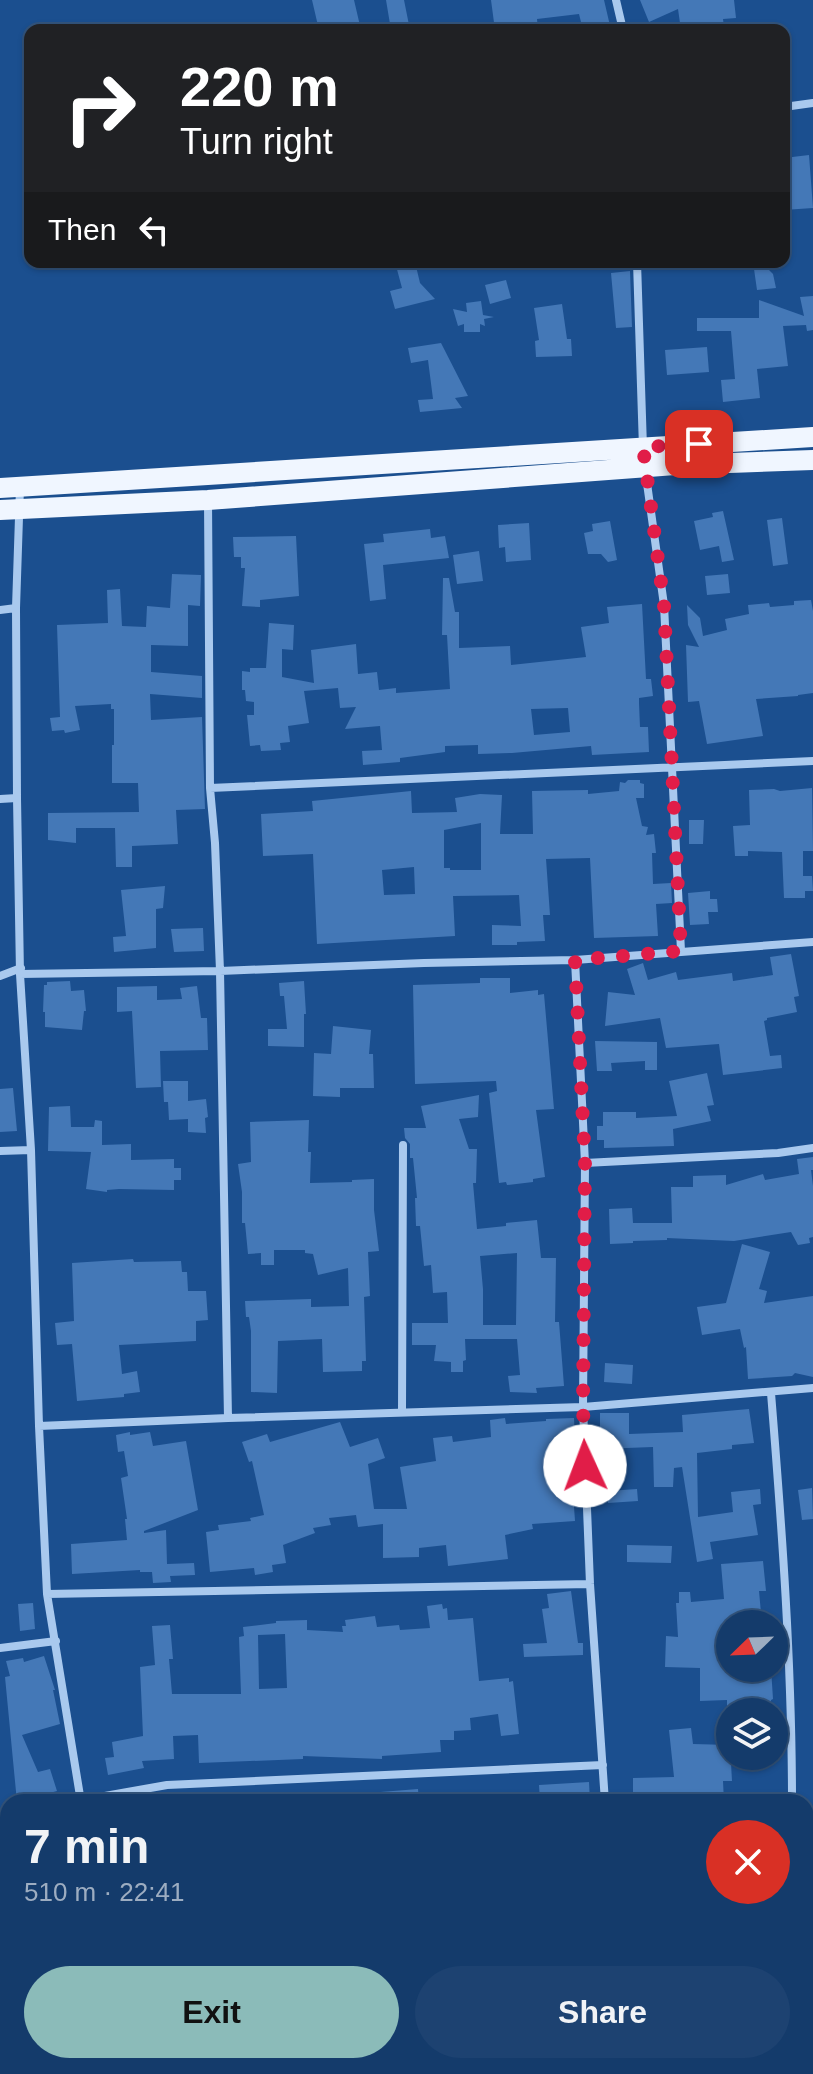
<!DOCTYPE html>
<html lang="en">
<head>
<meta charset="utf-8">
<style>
  :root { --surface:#143b6b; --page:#1d4271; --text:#f1f3f6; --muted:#9dadc1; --line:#33557e; --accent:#8bbbb9 }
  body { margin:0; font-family:Helvetica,sans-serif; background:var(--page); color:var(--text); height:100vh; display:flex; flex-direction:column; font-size:30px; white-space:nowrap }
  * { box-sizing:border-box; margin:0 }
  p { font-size:26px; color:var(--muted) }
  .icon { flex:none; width:44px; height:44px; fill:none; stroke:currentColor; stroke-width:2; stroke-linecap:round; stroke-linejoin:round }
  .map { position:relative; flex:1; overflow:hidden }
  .side { position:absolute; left:0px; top:1794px; width:814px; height:280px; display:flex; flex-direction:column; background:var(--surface); border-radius:24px 24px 0 0; box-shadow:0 2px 6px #0004,0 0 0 2px var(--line) }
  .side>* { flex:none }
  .banner { position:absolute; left:24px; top:24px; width:766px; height:244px; border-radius:16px; box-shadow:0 2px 6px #0004,0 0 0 2px var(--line); background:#202124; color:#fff; overflow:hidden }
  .needle { width:52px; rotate:247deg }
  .buttons { position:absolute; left:716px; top:1610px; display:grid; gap:16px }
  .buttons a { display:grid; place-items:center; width:72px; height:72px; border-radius:50%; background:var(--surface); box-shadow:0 2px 6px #0004,0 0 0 2px var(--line); font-size:40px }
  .pin { position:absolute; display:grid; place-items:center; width:68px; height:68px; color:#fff; margin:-34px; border-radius:16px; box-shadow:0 4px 12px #0006 }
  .me { position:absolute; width:88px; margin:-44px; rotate:358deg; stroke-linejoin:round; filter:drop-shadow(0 0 6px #0008) }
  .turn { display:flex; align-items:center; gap:28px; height:168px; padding:0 24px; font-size:36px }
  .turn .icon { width:104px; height:104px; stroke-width:2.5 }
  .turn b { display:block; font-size:56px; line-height:68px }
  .then { display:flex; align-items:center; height:76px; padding:0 24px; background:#0003; gap:16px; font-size:30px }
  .round { display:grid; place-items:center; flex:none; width:84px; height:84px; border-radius:42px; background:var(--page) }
  .head { display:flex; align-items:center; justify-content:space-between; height:136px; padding:0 24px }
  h1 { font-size:48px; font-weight:800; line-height:60px }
  .button { display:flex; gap:16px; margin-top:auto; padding:16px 24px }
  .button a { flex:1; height:92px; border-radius:48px; background:var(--accent); color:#111; font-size:32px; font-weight:800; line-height:92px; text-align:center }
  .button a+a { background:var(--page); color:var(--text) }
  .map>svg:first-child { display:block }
</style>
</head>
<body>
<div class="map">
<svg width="813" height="2074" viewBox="0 0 813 2074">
  <rect width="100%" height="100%" fill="#1b4f8f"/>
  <!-- building -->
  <path fill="#4478b7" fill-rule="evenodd" d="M312,0H354L361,30H319Z
    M386,0H404L410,30H391Z
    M491,0H604L611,30H583L579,14L537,19L538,30H495Z
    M640,0H734L736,18L723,19L724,27L681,30L678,9L649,22Z
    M809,155L813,208L784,210V158Z
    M395,262H415L420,283L435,299L395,309L390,291L402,288Z
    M753,262H768L769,270L773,274L776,288L757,290Z
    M630,271L632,327L616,328L611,273Z
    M506,280L511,298L490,304L485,285Z
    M813,296V330L807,331L806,325L783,326L788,366L757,369L760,398L723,402L721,380L735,379L731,331H697V318H759V300L804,316L800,297Z
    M481,301L483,315L494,317L484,319L485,326L480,324V332H464V324L458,326L453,309L467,312L466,303Z
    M562,304L567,339H571L572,356L536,357L535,341L539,340L534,308Z
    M441,343L468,396L455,398L462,408L420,412L418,400L433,399L428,360L411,363L408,348Z
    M707,347L709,372L667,375L665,350Z
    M723,511L734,560L722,562L719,546L700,550L694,521L713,517L712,513Z
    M782,518L788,564L773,566L767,520Z
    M610,521L617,560L608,562L601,554H588L584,533L593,531L592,524Z
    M529,523L531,560L506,562L505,547L499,548L498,525Z
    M430,529L431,538L445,536L449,558L383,565L386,599L370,601L364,544L384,542L383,534Z
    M296,536L299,596L260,600V607L242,606L245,568H241V557H234L233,537Z
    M479,551L483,581L457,584L453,555Z
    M172,574L201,575L200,606L188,605V646L151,645V672L202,676V698L150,694L151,720L202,717L205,809L176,810L178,844L132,846V867H116L115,828H76V843L48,840V813L139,812L138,783H112V745H114V709H111V704L75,706L80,730L65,733L64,730L52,731L50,718L60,717L57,625L108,623L107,590L120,589L122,626L146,627L147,606L170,608Z
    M728,574L730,593L707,595L705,576Z
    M443,578H449L455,612H459V648L510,646L511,665L586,657L581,627L609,623L607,607L642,604L646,679H651L653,696L639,698V703L640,727H648L649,752L592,755L591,746L512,753L478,754V745L445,746V752L400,758V762L363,765L362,751L382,750L380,726L345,729L356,707L340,708L338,688L304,691L309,723L288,726L290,742L280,743L281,750L261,751L260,745L250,746L247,715H254V702L246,701L245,690H242V671L250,672V668H266L269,623L294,625L293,650L282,649V677L314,683L311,650L356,644L358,674L377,672L379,690L396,688V693L450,689L447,635H442ZM568,708L570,732L534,735L531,709Z
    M811,600L813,611V693L798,695V696L756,699L763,736L707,744L699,701L688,702L686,645L699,647L688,625L687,605L700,618L703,636L727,630L725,619L749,614L748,605L769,603L770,607L794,605V601Z
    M628,780H640V783L644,784V798H636L642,826L648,827L646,835L654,834L656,853H652L653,884L671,883L672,903L656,904L658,936L594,938L590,858L546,859L550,915H543L545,941L517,942V945H492V925L521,926L519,895L453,896L455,936L317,944L313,854L263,856L261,814L313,811L312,801L411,791L412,813L457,812L455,798L480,794L502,795L500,834H533L532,791L588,790V794L619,791L620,782L625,783ZM481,823V870H450V868H444V830ZM414,867L415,894L384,895L382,870Z
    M812,788L813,851H803V876H812L813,891H805V898H784L782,852L748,851V856H735L733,826L750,825L749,790L774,789L780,791Z
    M689,820H704L703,844H689Z
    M165,886L163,908L156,909V948L114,952L113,937L126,936L121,890Z
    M710,891V899H717L718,912H708L709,924L690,925L688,893Z
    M203,928L204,951L174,952L171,929Z
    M791,954L799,996L794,997L797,1012L767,1018V1020L764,1021L770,1056L781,1055L782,1068L723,1075L719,1044L666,1048L660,1018L605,1026L608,992L635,995L627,969L643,963L648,980L676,972L678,980L732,973L733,981L773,975L770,957Z
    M480,978H510V993L538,990V995L544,994L554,1109L536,1110L545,1177L533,1179V1182L507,1185L506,1182L499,1183L489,1093L497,1091L496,1081L415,1084L413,985L480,983Z
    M70,981L71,991L84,990L86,1011H84L82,1030L45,1027V1012H43L44,985H47V982Z
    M304,981L306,1014H304V1047L268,1046V1029H287L284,996H280L279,983Z
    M157,986V1000L182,999L180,988L197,986L201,1018H207L208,1050L160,1051L161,1087L136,1088L132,1011L117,1012V987Z
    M333,1026L371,1030L369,1054H373L374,1088H340V1097L313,1096L314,1053L331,1054Z
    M595,1041L657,1042V1070H645V1061L611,1063L612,1071H597Z
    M707,1073L714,1105L707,1106L711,1121L673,1129L674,1146L604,1148V1140H597V1126H603V1112H636V1118L677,1116L669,1081Z
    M163,1081H188V1101L206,1099L208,1117L205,1118L206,1133L188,1132V1119L169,1120L168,1102H164Z
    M13,1088L17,1131L0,1132V1089Z
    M479,1095L478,1117L459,1119L469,1149H477L476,1183H473L477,1229L506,1226V1223L537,1220L541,1258H556L555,1322H559L564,1386L536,1388L537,1393L510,1392L508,1376L520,1375L517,1339H465L466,1360L463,1361V1372H451V1362L434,1361L436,1345H412V1323H448L447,1292L433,1293L431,1265L424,1266L420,1226H416L415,1198H417L413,1158H410V1144L405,1138L404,1128H426L421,1106ZM517,1253L516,1325H483V1289L480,1256Z
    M70,1106L71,1127H94L95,1120L102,1121V1145L131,1144V1160L174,1159V1168H181V1180H174V1190L119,1189L107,1190V1192L86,1189L91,1152L48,1151L49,1107Z
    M309,1120L308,1152H311L310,1183L352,1182V1180L374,1179V1210L379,1251L368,1252L370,1296L364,1297L366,1361H362V1371L323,1372L322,1339L278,1341L277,1393L251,1392V1331L249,1317H246L245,1301L311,1299V1307L349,1306L348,1268L318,1275L313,1254L305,1253V1250H274V1265H261V1253L248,1254L245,1223H242V1192L238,1164L251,1162L250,1122Z
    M813,1157V1170H811L813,1186V1237L809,1238L810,1243L798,1245L791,1232L734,1241L667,1238V1240L633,1241V1243L610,1244L609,1209L632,1208L633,1223H672L671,1187H693V1176L726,1175V1185L763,1174L765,1180L799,1174L797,1159Z
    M742,1244L770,1252L759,1289L767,1291L764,1303L813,1296V1377L795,1373L792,1376L748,1379L746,1347L744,1348L740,1329L702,1335L697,1307L726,1303Z
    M133,1259L134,1262L181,1261L182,1272H187L188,1291H206L208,1320L196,1321V1341L119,1345L122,1374L137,1371L140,1392L124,1394V1397L77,1401L72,1344L57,1345L55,1323L74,1321L72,1263Z
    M605,1363L633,1365L632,1384L604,1382Z
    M749,1409L754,1443L732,1445V1449L697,1453L698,1517L733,1512L731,1492L760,1489L761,1504L753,1505L758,1535L710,1542L713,1559L697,1562L682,1467L674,1468L673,1487H654L653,1447L600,1449V1413H629V1434L683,1432L682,1415Z
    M505,1418L506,1424L546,1421V1419L574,1418L575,1439H568L569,1492H573L575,1521L532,1524L533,1529L505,1535L508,1559L448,1566L446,1545L419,1548V1557L383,1558V1524L358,1527L356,1515L329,1518L331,1525L313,1528L315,1533L283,1545L286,1563L272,1565L273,1572L255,1575L254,1568L210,1572L206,1532L219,1530L218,1525L251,1521L250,1518L264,1515L252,1461L249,1462L242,1442L267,1434L270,1442L340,1422L350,1447L378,1438L385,1458L368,1464L374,1509H407L400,1467L436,1461L433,1438L452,1436L453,1442L491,1437L490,1420Z
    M130,1432V1435L150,1432L153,1446L186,1441L198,1510L144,1531V1533L166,1530L167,1564L194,1563L195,1575L170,1576L171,1582L153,1583L152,1572H140V1570L72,1574L71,1544L127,1540L125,1519H127L121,1478L128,1476L124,1451L118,1452L116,1435Z
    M812,1488L813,1519L802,1520L798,1490Z
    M637,1489L638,1501L608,1503V1491Z
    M627,1545L672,1546L671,1563L627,1562Z
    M763,1561L766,1591H759L762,1624H730V1668H771L773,1699L771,1700L770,1712H727V1700L700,1701V1668L665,1667L666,1636L678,1637L676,1603H679V1592H690L691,1602L724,1599L721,1564Z
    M571,1591L578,1643H583V1655L524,1657L523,1644L547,1643L542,1609L549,1608L547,1594Z
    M33,1603L35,1629L20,1631L18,1604Z
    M442,1604L443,1609L447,1608L448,1620L473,1618L479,1681L509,1678V1682L513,1681L519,1734L501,1736L498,1714L470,1718L471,1730L454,1731V1740H440L441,1752L382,1756V1759L303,1756V1759L199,1763L198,1735L173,1736L174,1759L142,1761L144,1768L108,1775L105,1758L114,1757L112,1742L143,1736L140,1667L155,1665L152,1626L170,1625L173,1659H169L172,1694H241L239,1637L244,1636L243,1627L276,1623V1621L307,1620V1630L343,1632L342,1626H346L345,1620L375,1616L377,1627L399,1625L400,1630L430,1628L427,1606ZM285,1634L287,1688L259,1689L258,1635Z
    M44,1656L55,1690H53L60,1724L22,1735L38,1772L50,1769L57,1791L17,1802L5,1677L10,1676L6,1661L23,1658L24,1662Z
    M691,1728L693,1744L730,1745L732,1781H723L724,1802H633V1778L674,1777L669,1730Z
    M589,1782L590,1802H540L539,1785Z
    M418,1789L419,1802H368V1793Z"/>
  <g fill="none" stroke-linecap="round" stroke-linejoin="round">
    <!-- street -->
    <path stroke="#a9c9ee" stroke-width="8" d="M616,0L623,30
      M784,107L813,103
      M637,262L643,448
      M496,264L637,262
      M645,469L664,605L681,951
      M20,487L16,608L17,798L20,974L31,1150L39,1426L47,1594L81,1802
      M208,500L210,788L215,843L220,971L228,1418
      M0,610L16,608
      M210,788L813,761
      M0,799L17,798
      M575,960L585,1163L583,1407L590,1584L605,1802
      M20,974L220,971L424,963L575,960L813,942
      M0,976L21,968
      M0,1151L31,1150
      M585,1163L778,1153L813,1148
      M771,1393C782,1529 792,1665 792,1802
      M402,1412L403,1145
      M39,1426L228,1418L583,1407L813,1388
      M47,1594L590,1584
      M0,1648L56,1641
      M71,1802L167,1785L603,1765
      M0,1817L8,1815
      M89,2066V2074
      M616,2066V2074
      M798,2074V2066"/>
    <!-- secondary -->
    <path stroke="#d6e6fa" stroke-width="16" d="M806,1924L813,1923
      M0,1988L8,1987"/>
    <!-- primary -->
    <path stroke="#f0f6ff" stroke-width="20" d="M0,488L813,437
      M0,510L208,500L675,465L813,460"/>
  </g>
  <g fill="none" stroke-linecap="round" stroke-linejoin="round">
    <!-- route -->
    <path stroke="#e11d48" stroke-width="14" stroke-dasharray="0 25.2" d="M585,1466L583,1407L585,1163L575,960L681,951L664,605L643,447L699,444"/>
  </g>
</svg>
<div class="buttons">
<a><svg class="needle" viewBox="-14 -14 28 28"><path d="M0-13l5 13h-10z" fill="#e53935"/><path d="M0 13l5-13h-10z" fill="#9dadc1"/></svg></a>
<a><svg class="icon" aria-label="layers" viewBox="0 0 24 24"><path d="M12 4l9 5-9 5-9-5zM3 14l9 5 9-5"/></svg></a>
</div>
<div class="pin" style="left:699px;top:444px;background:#d93025"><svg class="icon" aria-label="arrive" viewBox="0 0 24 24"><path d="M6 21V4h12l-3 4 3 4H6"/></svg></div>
<svg class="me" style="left:585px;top:1466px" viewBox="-20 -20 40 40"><circle r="19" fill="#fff"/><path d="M0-13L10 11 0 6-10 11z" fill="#e11d48"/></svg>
<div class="banner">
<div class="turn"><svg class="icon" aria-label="right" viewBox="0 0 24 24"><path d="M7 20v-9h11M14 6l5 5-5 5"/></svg><div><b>220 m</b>Turn right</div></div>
<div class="then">Then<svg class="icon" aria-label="left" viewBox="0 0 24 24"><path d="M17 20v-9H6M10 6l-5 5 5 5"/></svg></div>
</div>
<section class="side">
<div class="head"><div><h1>7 min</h1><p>510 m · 22:41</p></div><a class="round" style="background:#d93025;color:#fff"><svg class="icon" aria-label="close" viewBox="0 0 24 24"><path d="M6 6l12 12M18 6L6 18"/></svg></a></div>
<div class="button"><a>Exit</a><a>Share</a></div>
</section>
</div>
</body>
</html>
